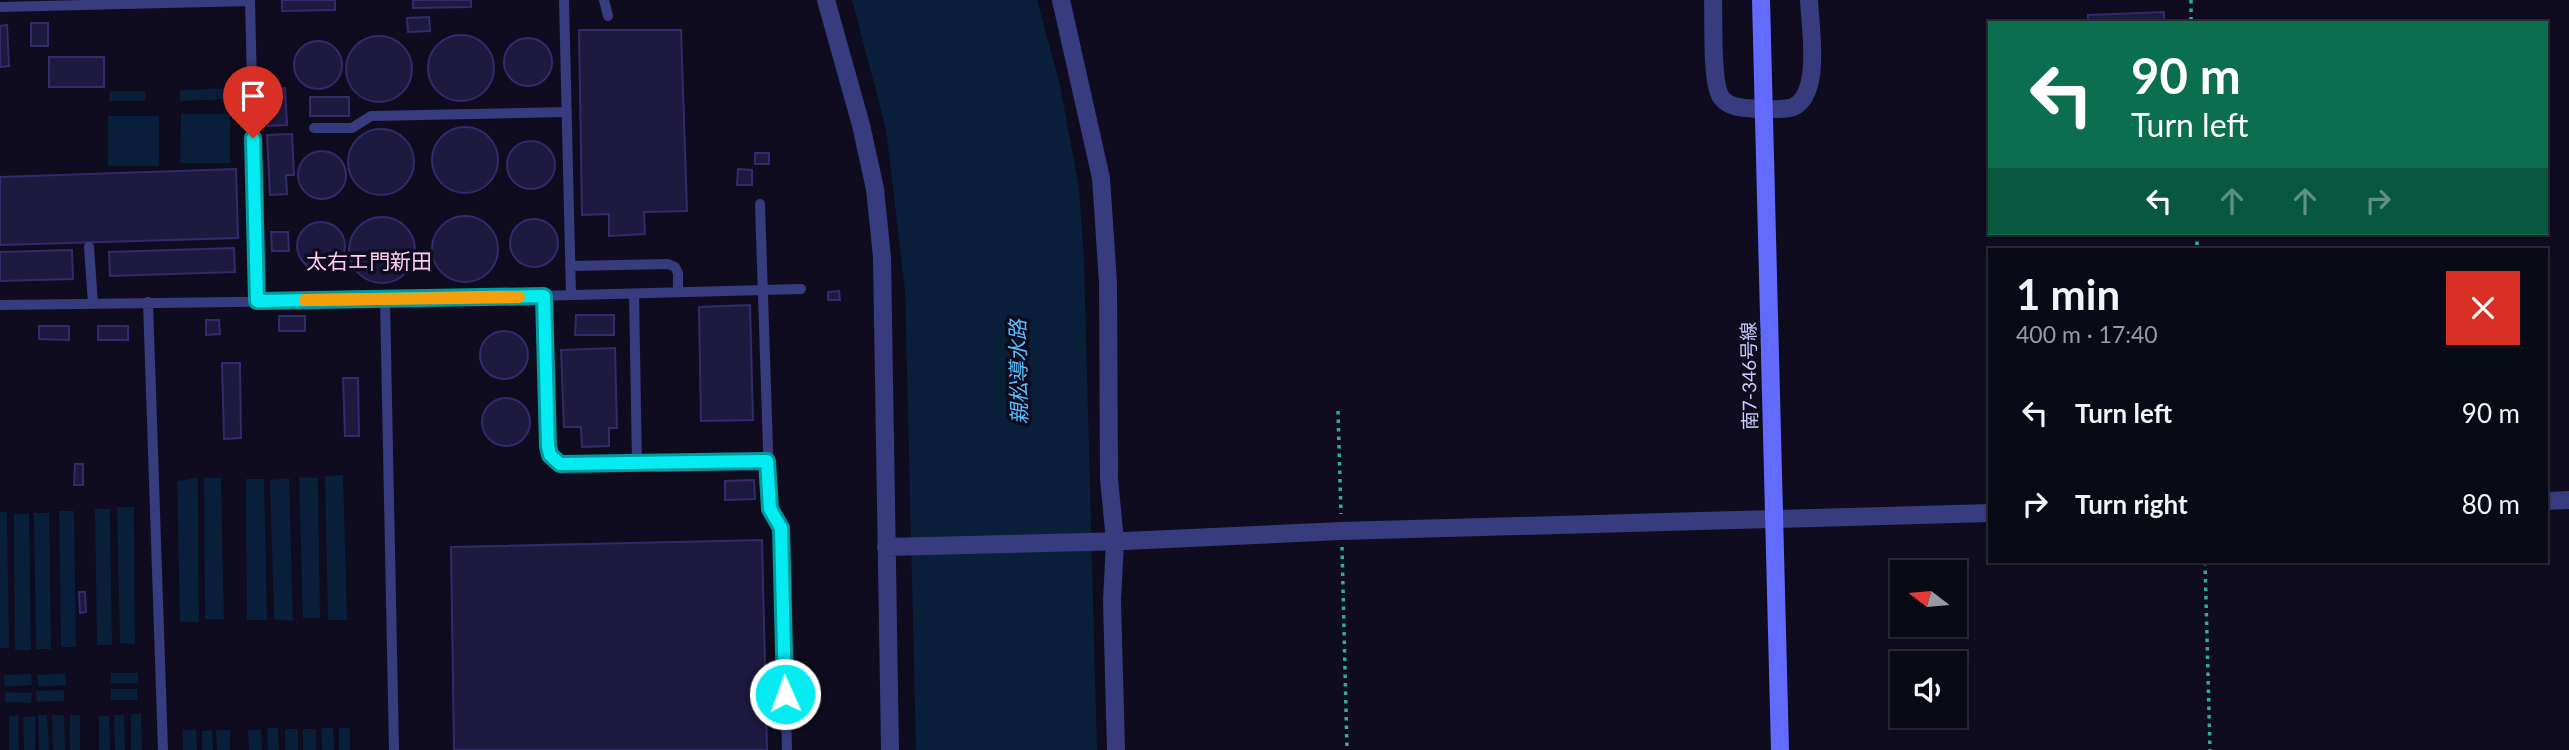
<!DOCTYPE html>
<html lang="en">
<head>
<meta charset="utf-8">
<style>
  :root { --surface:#0a0916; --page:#13121f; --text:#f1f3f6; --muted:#999aa1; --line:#2a2a35 }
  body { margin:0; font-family:Lato,"Noto Sans JP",sans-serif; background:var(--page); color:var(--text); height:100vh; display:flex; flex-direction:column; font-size:26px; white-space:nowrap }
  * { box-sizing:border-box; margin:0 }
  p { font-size:23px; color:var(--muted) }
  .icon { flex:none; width:38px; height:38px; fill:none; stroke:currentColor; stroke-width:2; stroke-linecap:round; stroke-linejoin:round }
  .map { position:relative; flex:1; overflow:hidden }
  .side { position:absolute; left:1988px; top:248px; width:560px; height:315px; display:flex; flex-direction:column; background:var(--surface); border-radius:0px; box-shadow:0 2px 5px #0004,0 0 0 2px var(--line) }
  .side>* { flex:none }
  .hud { position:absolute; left:1988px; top:21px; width:560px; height:214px; border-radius:0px; box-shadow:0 2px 5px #0004,0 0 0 2px var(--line); background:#0b6e4f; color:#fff; overflow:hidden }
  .needle { width:46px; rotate:286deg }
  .fabs { position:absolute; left:1890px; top:560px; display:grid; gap:14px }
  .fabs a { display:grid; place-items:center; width:77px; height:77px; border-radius:0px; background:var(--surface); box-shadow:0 2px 5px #0004,0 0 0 2px var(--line); font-size:35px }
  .pin { position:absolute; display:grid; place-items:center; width:60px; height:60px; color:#fff; margin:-72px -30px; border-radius:50% 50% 50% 0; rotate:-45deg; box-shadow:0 0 7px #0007 }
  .pin .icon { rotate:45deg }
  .me { position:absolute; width:77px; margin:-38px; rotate:358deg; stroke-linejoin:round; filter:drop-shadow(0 0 5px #0008) }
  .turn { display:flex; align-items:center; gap:24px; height:147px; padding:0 28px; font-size:32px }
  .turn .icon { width:91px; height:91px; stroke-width:2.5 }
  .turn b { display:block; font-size:49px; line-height:60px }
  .lanes { display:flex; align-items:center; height:66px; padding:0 28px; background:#0003; justify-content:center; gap:35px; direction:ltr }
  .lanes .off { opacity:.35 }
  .round { display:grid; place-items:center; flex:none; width:74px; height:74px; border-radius:0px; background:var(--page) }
  .headline { display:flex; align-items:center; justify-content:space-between; height:119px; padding:0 28px }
  h1 { font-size:42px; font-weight:700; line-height:52px }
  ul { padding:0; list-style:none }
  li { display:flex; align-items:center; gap:21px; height:91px; padding:0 28px }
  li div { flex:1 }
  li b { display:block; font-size:26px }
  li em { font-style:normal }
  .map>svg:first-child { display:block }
</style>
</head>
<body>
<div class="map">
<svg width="2569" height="750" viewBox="0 0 2569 750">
  <rect width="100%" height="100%" fill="#0e0c1e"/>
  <!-- water -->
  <path fill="#091f3a" d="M852,0H1037L1060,85L1079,188L1084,260L1097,750H916L905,290L886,129Z
    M231,88L232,99L180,101V90Z
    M110,91H145V101H109Z
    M181,114H230V163H180Z
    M108,116H159V166H108Z
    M343,475L347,620H328L325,476Z
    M299,477L318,478L320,618H303Z
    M198,478L199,622H180L177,481Z
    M204,478H221L224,619H205Z
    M289,478L293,621L274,619L270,480Z
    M246,479H264L267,620H247Z
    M117,507H134L135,644L120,643Z
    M95,509H110L112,645H97Z
    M59,511H74L76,647H61Z
    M0,512H7L9,648H0Z
    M34,513H49L51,649H36Z
    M14,514H29L31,650H15Z
    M65,673L66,685L38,687L37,675Z
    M111,673H138V683H111Z
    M31,674L32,685L5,687L4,675Z
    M111,689H137V700H111Z
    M64,690V701L37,702L36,691Z
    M5,692L32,693L31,703L5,702Z
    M141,713L142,750H131V714Z
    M18,715L19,750H9V716Z
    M38,715H47L49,750H39Z
    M64,715L65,750H53L52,715Z
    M70,715H80V750H70Z
    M114,715H124L125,750H115Z
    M35,716V750H24L23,717Z
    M99,716H109L110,750H99Z
    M267,728H278L279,750H268Z
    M321,728H333L334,750H322Z
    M339,728H350V750H339Z
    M285,729H298V750H285Z
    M303,729H316V750H303Z
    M183,730H196L197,750H183Z
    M212,730L213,750H202V731Z
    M216,730H230V750H217Z
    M248,730H261L262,750H249Z"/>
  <!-- building -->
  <path fill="#1e193f" stroke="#332b6b" stroke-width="2" d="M282,0H335V10L282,11Z
    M413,0H471V7L413,8Z
    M2164,12V23H2088V15Z
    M429,17L430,31L408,32L407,18Z
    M31,23H48V46H31Z
    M7,25L9,66L0,67V26Z
    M579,30H681L687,211L644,212L645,234L609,236V214L582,215Z
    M428 68a33 33 0 1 1 66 0a33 33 0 1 1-66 0Z
    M346 69a33 33 0 1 1 66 0a33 33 0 1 1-66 0Z
    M504 62a24 24 0 1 1 48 0a24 24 0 1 1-48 0Z
    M294 65a24 24 0 1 1 48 0a24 24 0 1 1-48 0Z
    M49,57H104V87H49Z
    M285,88L287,125L268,126L266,89Z
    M310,97H349V116H310Z
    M432 160a33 33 0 1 1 66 0a33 33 0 1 1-66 0Z
    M348 162a33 33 0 1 1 66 0a33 33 0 1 1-66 0Z
    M292,134L294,175H286L287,194L270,195L267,135Z
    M507 165a24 24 0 1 1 48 0a24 24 0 1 1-48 0Z
    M298 175a24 24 0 1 1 48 0a24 24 0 1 1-48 0Z
    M755,153H769V164H755Z
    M236,169L238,238L0,245V177Z
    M738,169L752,170V185H737Z
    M432 249a33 33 0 1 1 66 0a33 33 0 1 1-66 0Z
    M349 250a33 33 0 1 1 66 0a33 33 0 1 1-66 0Z
    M510 243a24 24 0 1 1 48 0a24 24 0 1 1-48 0Z
    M297 246a24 24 0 1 1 48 0a24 24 0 1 1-48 0Z
    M271,232H288L289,251H272Z
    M234,248L235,272L110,276L109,252Z
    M72,250L73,279L0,281V252Z
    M839,291L840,300H828V292Z
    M750,305L753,420L701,421L699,307Z
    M576,315H614V335H575Z
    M279,316H305V331H279Z
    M206,320H219L220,334L206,335Z
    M39,326H69V340L39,339Z
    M98,326H128V340H98Z
    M480 355a24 24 0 1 1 48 0a24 24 0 1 1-48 0Z
    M615,348L617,428H609V446L582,447L581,427H564L561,350Z
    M222,363H240L241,438L224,439Z
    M343,378H358L359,436H345Z
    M482 422a24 24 0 1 1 48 0a24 24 0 1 1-48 0Z
    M75,464H83V485H74Z
    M754,480L755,499L725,500V481Z
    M762,540L767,750H454L451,547Z
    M79,592H85L86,612L80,613Z"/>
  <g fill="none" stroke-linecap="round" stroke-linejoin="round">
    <!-- path -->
    <path stroke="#2fae9c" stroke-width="3.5" stroke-dasharray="3.5 5" stroke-linecap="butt" d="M2191,0V23
      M2197,233V250
      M1338,411L1341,514
      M1342,547L1347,750
      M2205,562L2210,750"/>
    <!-- lane -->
    <path stroke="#383b7d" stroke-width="10" d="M564,0L571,295
      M604,0L608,16
      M0,7L250,1L257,301
      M314,128H352L371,116L567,112
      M760,204L770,509L781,528L787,750
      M89,247L93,304
      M570,266L668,264L675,267L678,273V292
      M634,294L637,463L767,461
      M544,296L550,455L560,464L637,463
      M385,300L394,750
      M148,302L163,750
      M0,305L385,300L801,289"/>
    <!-- street -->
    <path stroke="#383b7d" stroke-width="18" d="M826,0L861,125L875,189L882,257L890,750
      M1061,0L1101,178L1108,283L1109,479L1115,541L1112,601L1116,750
      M1713,0C1714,19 1711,83 1721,97C1729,109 1748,108 1761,109C1770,109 1785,110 1793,107C1822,94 1810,27 1809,0
      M2546,501L2569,500
      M886,547L1125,541L1341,531L1990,513"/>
    <!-- secondary -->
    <path stroke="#636bfd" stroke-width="18" d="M1761,0L1780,750"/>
  </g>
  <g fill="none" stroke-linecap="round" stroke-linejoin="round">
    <!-- route casing -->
    <g stroke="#03999d" stroke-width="18">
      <path id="route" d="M253,138L257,301L544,296L548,446L550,455L560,464L767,461L770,509L781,528L785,694"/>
    </g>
    <!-- route -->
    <use href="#route" stroke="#04ebf1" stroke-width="12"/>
    <!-- slow -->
    <path stroke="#f59e0b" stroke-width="12" d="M305,300L519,297"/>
  </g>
  <g text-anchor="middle" stroke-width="7" stroke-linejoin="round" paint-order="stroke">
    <!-- street labels -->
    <g font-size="19" fill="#cccafe" stroke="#0e0c1e">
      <text transform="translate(1749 376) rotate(-91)" y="7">南7-346号線</text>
    </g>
    <!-- neighbourhood labels -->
    <g font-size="21" fill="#feccf0" stroke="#0e0c1e">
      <text x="369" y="269">太右エ門新田</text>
    </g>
    <!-- water labels -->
    <g font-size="21" font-style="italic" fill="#5abefc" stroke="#0e0c1e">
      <text transform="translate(1019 372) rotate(-91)" y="7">親松導水路</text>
    </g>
  </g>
</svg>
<div class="fabs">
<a><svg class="needle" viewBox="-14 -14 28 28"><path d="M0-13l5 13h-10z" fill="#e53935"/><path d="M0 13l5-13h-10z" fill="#999aa1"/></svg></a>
<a><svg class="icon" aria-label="sound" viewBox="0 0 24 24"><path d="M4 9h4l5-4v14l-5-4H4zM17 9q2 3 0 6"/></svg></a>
</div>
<div class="pin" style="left:253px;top:138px;background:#d93025"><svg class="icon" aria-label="arrive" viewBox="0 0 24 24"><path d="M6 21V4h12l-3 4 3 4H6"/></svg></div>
<svg class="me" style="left:785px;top:694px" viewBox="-20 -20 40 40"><circle r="17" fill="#04ebf1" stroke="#fff" stroke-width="3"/><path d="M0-11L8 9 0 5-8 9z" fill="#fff"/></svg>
<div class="hud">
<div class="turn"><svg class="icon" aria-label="left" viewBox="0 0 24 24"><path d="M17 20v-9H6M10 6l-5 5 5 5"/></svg><div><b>90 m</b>Turn left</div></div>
<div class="lanes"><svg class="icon" aria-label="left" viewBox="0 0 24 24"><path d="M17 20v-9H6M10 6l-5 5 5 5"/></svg><svg class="icon off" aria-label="ahead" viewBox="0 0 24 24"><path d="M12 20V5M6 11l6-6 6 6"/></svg><svg class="icon off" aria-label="ahead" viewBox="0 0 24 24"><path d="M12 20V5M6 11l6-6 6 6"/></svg><svg class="icon off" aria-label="right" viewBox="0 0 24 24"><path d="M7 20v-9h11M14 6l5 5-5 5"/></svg></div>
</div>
<section class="side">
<div class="headline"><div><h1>1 min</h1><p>400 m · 17:40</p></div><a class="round" style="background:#d93025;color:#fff"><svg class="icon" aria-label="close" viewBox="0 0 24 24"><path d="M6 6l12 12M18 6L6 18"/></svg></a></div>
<ul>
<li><svg class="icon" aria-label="left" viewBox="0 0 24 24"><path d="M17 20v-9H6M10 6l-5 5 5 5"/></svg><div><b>Turn left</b></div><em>90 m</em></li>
<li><svg class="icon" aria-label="right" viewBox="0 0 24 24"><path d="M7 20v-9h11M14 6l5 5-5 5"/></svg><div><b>Turn right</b></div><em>80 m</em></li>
</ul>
</section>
</div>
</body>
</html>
